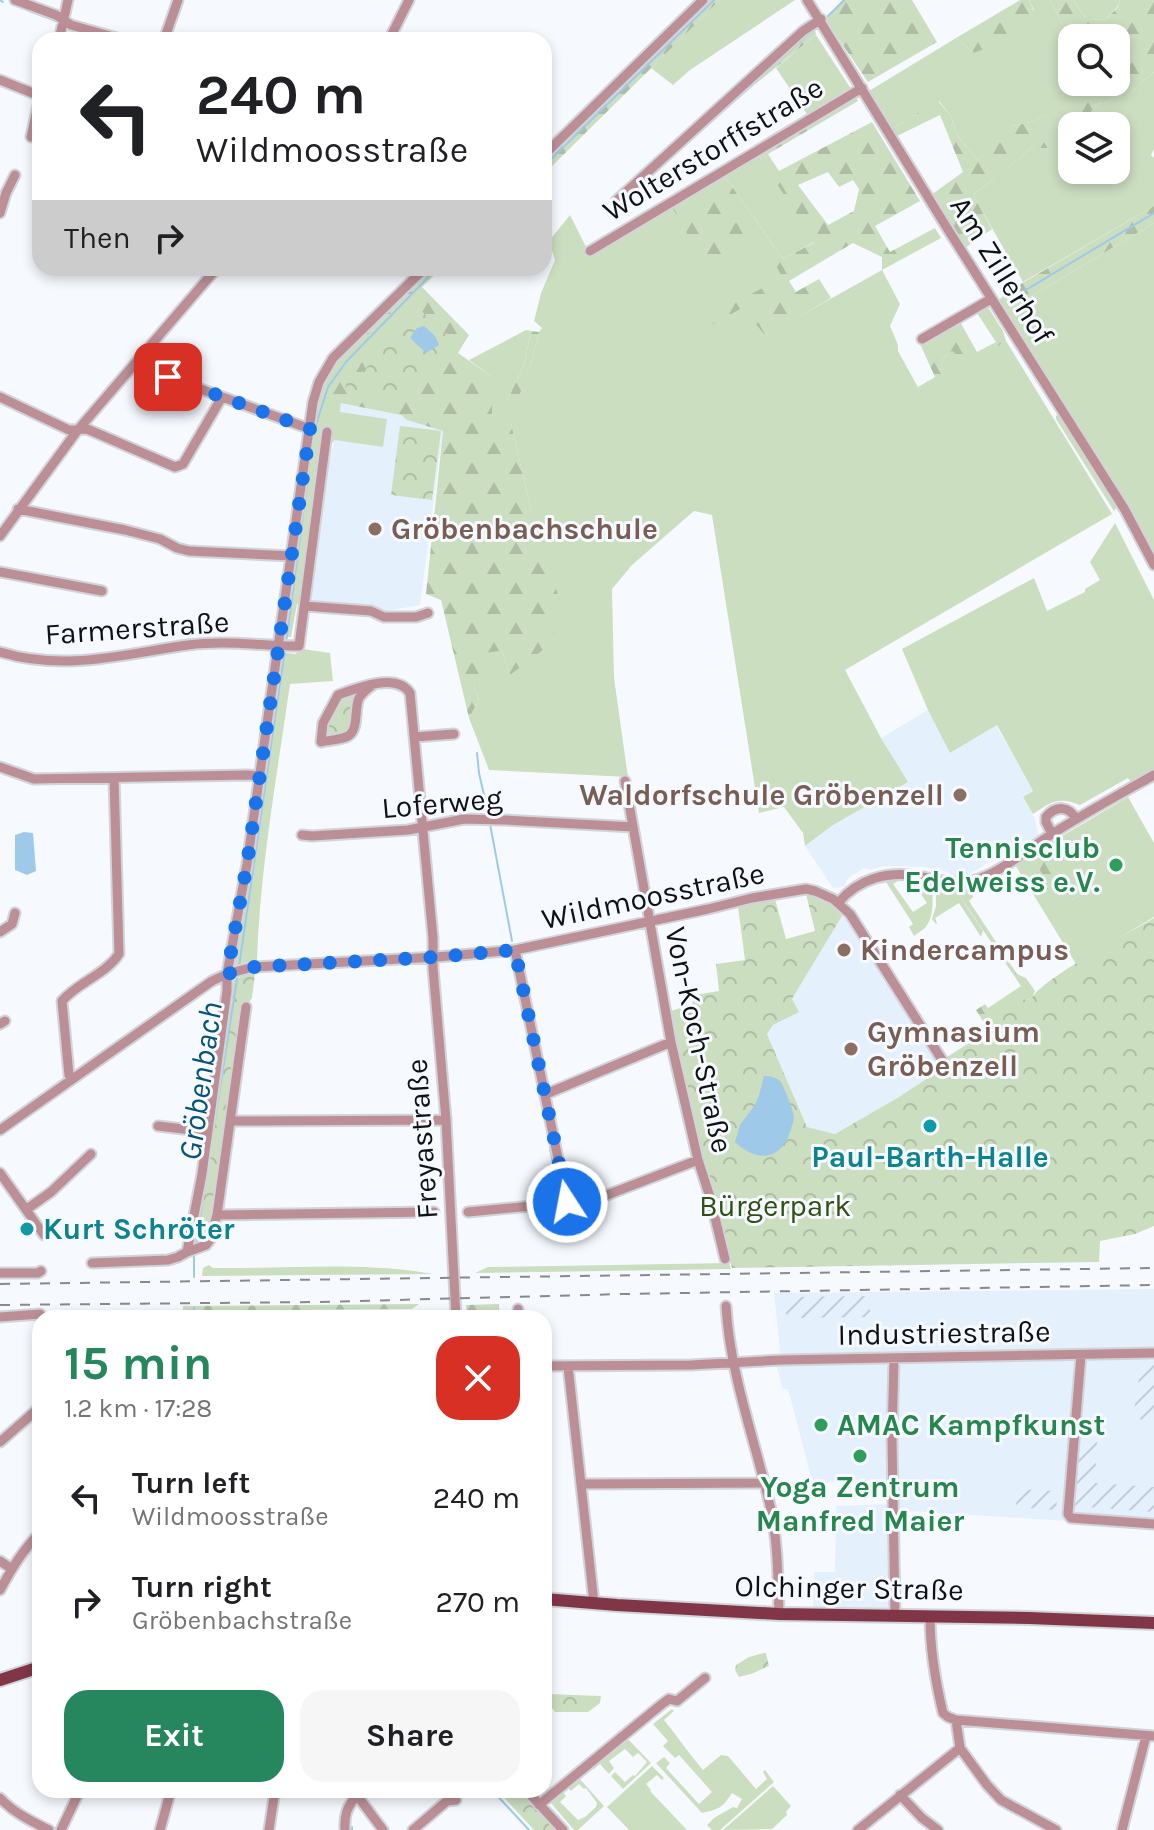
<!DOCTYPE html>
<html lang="en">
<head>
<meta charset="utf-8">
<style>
  :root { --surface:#fff; --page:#f6f6f6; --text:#202124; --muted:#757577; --accent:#26865e }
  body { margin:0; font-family:Karla,sans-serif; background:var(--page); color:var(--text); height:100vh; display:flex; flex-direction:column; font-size:30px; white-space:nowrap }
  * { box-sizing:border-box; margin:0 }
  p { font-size:26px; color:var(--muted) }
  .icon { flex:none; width:44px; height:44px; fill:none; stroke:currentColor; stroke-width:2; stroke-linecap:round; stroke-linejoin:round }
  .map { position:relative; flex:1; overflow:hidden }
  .drawer { position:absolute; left:32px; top:1310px; width:520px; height:488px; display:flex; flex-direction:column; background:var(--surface); border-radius:24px; box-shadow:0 4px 12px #0003 }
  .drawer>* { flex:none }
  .banner { position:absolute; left:32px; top:32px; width:520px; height:244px; border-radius:24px; box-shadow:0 4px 12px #0003; background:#fff; color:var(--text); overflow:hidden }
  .tools { position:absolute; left:1058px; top:24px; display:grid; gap:16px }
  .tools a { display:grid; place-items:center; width:72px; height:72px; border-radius:16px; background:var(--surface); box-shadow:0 4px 12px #0003; font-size:40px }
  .pin { position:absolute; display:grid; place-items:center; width:68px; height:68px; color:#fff; margin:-34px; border-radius:16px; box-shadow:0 4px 12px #0006 }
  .me { position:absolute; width:88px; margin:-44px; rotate:349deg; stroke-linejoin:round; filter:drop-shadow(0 0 6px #0008) }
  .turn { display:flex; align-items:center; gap:28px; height:168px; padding:0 32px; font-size:36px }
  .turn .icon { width:104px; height:104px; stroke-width:2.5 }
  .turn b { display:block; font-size:56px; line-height:68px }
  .then { display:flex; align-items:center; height:76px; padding:0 32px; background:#0003; gap:16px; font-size:30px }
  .round { display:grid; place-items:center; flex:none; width:84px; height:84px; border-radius:24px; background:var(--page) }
  .overview { display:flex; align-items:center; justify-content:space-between; height:136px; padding:0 32px }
  h1 { font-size:48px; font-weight:700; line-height:60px; color:var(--accent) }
  .button { display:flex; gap:16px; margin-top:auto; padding:16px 32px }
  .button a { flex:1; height:92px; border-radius:24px; background:var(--accent); color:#fff; font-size:32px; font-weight:700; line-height:92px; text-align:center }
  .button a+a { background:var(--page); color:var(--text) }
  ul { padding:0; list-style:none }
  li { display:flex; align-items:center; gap:24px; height:104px; padding:0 32px }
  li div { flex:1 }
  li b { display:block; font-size:30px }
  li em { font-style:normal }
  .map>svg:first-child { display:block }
</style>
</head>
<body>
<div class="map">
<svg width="1154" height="1830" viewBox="0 0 1154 1830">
  <defs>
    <pattern id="industrial-furrows" width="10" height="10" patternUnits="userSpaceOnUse" patternTransform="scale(2)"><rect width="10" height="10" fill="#e5f0fd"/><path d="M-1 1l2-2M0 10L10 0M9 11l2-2" fill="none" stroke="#c3cdd8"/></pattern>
    <pattern id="forest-firs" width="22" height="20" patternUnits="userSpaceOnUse" patternTransform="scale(2)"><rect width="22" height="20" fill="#ccdec0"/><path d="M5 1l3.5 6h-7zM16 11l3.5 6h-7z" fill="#aebda4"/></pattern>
    <pattern id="park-crowns" width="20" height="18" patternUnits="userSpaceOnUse" patternTransform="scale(2)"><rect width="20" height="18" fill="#ccdec0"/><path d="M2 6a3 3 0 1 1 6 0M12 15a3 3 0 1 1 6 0" fill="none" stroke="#aebda4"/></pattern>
  </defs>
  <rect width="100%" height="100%" fill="#f6faff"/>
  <!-- built -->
  <path fill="#e5f0fd" d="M340,403L401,415L407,420L443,431L420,605L387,611L375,607L309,602L329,457L335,440Z
    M928,710L951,753L996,725L1033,791L1023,797L1034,817L1039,836L1018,849L1010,847L977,870L961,877L952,876L948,872L924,867L884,866L870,870L864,868L848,878L844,887L833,888L805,846L833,825L907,782L881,738Z
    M842,916L849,923L912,1022L940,1070L899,1097L835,1134L807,1127L767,1034L773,1025L798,1012L792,999Z
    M1154,1289V1524L1072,1518L1065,1521L893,1510L895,1610L813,1608L814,1572H835L836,1506L892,1504V1480L845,1481L813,1484L788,1389H783L775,1361L781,1360L774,1293Z"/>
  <!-- industrial -->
  <path fill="url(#industrial-furrows)" d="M870,1296V1317L786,1318V1297Z
    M1142,1359L1154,1360V1422L1133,1418Z
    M1078,1441L1097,1442L1095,1483L1154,1487V1512L1073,1506Z
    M1017,1489L1058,1491L1056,1510L1016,1507Z"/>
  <!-- green -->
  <path fill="#ccdec0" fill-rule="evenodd" d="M720,0H795L690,70L673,85L651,68Z
    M1029,0H1050L1072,41V82H1090L1092,86C1067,106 1044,121 1012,126L1003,141L977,159L956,134L951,116L939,101L892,129L869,91L956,38L974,53L1034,10Z
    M1073,0H1120L1118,6L1105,20L1086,19Z
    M816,35L855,95L811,120L776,68Z
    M1154,72V149L1151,155L1154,158V206L1023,282L973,195L992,180L998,169L1011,166L1034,145L1066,136L1075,118L1088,115L1098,104L1109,102L1115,96H1129L1133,90ZM1072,126H1116V170H1072Z
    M756,152L816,241L783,259L723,174Z
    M672,207L762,238L783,277L663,343L743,307L766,335L882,270L900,304L890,326L898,345V351L920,391L949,376L942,359L952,351L968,364L1006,341L1112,514L845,670L881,738L908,782L833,825L805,846L803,833L784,807L759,813L712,515L694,511L632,565L612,589L614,678L628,777L489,770L469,718L479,700L474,684L481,652L502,651L510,675L531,510L511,423L491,416L492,377L469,360L526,330L531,331L524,365L506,403L530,367L539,332L542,328L534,321L541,293L555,260L549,241L570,215L590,255Z
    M1154,223V559L1005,312Z
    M318,394L341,398L340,412L387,419L383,447L335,440L323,452L302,603L297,604L291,637H283Z
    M1060,413L1116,503L1117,507L1114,511L1056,419V416Z
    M1115,523L1154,600V770L1132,783L1128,778L1080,805C1058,796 1051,802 1033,814L1023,797L1033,791L997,725L950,753L928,710L902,649L1034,578L1047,611L1085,592V589L1100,580L1090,562Z
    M303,649L330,653L333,681L290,684C277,776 260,868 257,960L232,966L281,652L295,654Z
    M1128,797L1154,843V917L1076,964L1014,863L1030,854L1059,900H1071L1092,888L1062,836Z
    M895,876L898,881L893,884L913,912L927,903L909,876L931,883C933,897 935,916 925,928C924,929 915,935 914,936L909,927L913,924L886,882L881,884L879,880Z
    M936,883L953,886L983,931L981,937L959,903L935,918L937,923L936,924L932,919L936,906Z
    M729,1263L731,1269L475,1273L488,1267Z
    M209,1265L213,1268C286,1269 361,1261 433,1274L202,1276L203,1268Z
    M672,1709L674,1711L664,1720C678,1737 689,1754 703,1770L721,1755L728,1756L756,1789L767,1779L763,1772L765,1770L774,1782L720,1830H712L707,1825L714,1818L733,1807L737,1808L742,1799L732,1793C722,1808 720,1809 702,1813L656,1763L664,1757L670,1763L666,1768L699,1804L712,1792L679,1755L675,1758L663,1746L668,1741L653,1724Z
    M627,1738L651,1763L623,1789L611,1776L615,1772L625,1782L633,1775L635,1776L647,1762L638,1753L633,1757L625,1749L609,1761L614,1768L609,1774L600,1764L594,1769L591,1766Z
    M652,1766L664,1778L662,1780L657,1775L646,1784L651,1790L650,1791L687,1830H629L607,1807Z
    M578,1777L604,1806L578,1830H574L551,1803V1800L562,1791L566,1796L560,1802L578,1820L585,1817L596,1807L597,1803L586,1788L584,1789L579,1784L571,1791L567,1787Z
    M773,1786L791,1806L786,1812L787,1815L772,1829L723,1830Z"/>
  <!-- forest -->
  <path fill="url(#forest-firs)" fill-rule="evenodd" d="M707,0H720L544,174V163Z
    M844,0H912L937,42L868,82L825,19Z
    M1020,0H1029C1033,8 1036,16 1031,24C1024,36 988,47 974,53L956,38Z
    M1050,0H1073L1086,19L1105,20L1118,7L1120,0H1154V72L1133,90L1129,96H1115L1109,102L1098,104L1088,115L1075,118L1066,136L1060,138L1056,148H1041L1034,145L1011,166L998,170L992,180L973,195L992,229L965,248L931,195L963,172L940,115L897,136L892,129L938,101L951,116L956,134L977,159L1002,141L1012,126C1044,121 1066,106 1092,86L1090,82H1116V38H1072V41Z
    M814,24L816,35L753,86L704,129L703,126Z
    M855,95L858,101L768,154L779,171L872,122L920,201L875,226L890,252L935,228L941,238L882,270V257L853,243L789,281L796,292L819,279L831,298L766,336L742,308L665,351L662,343L782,277L762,239L706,267L672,207L723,174L783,259L815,242L756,152ZM828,172L839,187L853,180L859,189L854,211L828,225L798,185Z
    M1154,206V223L1005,312L999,300L1007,292Z
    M429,268H442L422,287L469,335L458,353L492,377V415L501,416L511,423L531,510L560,601L552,643L510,675L502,651L481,653L482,674L474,684L479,700L469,718L441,600L426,594L443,431L407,420L401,415L340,403V398L318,394L335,361Z
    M986,304L1003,331L1006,341L968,365L952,351L942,359L950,376L920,392L918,387L935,377L920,344L959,320L977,352L996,342L975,310Z
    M531,331L539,332L530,367L513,411L506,403L524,365Z
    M1062,836L1092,888L1071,900L1059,901L1030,854Z
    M953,886H970L973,897L969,901L1017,974L1026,978L1035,991L1031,999L1026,1000L989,1031L976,1010L985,1004L988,1008L1021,986Z
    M419,1304L412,1309L284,1310V1318H183V1306Z
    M499,1304V1318H467L466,1305Z"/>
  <!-- park -->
  <path fill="url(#park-crowns)" d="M412,307L418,308L454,340L412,391L397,401L355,396L345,388L351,372H362L372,362L369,352Z
    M400,426L441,431L432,500L391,495Z
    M358,692C353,705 353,720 346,732L326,735C328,713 333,697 358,692Z
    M806,894L830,903L842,916L792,999L799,1012L773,1025L767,1034L807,1127L835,1134L899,1097L940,1070L936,1064L988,1031L1001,1012L1020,998L1026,1000L1031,999C1043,978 1129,933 1154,918V1226L1135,1234L1100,1241L1099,1262L732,1268L700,1160L668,1012L692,1004L695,995L719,991L716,964L745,960L738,907L775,899L786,939L815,931Z
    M249,974H255L252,998L246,1007L211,1224L204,1242L193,1241L231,981Z
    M764,1653H766L769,1666L751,1674L739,1677L735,1670L736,1665L749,1657Z
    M549,1694L601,1696L600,1703L588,1712H555L547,1701Z
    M497,1790H523L560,1830H534Z"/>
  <!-- water -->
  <path fill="#9fc9e8" d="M424,326L435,336L439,345L426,353L410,338L417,328Z
    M24,832L33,833L36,871L27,875L15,870V835Z
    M764,1076C771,1076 776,1077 781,1082C784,1087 794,1112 794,1117C794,1121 792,1125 791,1129C782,1161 757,1163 735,1142L740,1125L755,1105L759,1095Z"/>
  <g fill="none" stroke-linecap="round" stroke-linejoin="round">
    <!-- stream -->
    <path stroke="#9fc9e8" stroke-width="2" d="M0,0L3,2
      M27,10L56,21
      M828,16L844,0
      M675,154L813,30
      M544,166L714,0
      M1014,297L1154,213
      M286,643L314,431L328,387L346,362L437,268
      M477,753L479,773L489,817
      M490,824L512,941
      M239,967L285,649
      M543,1108L546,1125
      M550,1149L559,1194
      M208,1165L238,973
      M196,1244L206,1179
      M194,1277V1254
      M194,1308V1318
      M492,1790L529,1830
      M352,1827V1830"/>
    <!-- minor casing -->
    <g stroke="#d1d5d9" stroke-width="13">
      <path id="minor" d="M15,0L56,15L71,25L124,40
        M807,0L947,228L1125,510L1154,565
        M59,40L68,0
        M164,40L178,0
        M389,40L409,0
        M0,80L40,96
        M31,137L40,97
        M544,155L703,0
        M616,201L803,31L821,19
        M0,213L6,193L15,175
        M590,251L862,88
        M922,339L991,299
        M135,365L310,429
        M0,397L69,430L87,429L175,467L183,464L222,397
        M18,509L125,530L160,539L177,548L189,551L292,556
        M0,536L77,431L217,268
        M0,572L102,591
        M305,606L371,611L384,617H416L428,613
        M0,652C66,672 123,654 188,645C225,640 263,646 299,646L327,432
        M374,684C368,688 363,692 359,698C354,708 359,730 348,736C341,740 329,740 321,742L323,723L338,695C357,688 396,672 410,693L433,938V968L446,1120L456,1318
        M415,737L454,734
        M0,767L34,779L248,775L259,776
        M625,781L671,1042L698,1160L710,1197L725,1259
        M1052,834L1046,822V817C1056,805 1069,806 1076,819
        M302,835L312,836L408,830L464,819L504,820L633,827
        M839,902C858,879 887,871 917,876C935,879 954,885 972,881C999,874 1028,849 1052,834C1085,813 1120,794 1154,775
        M0,932L12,924L15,913
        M515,950L567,1202
        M0,1024L5,1021
        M72,1079L69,1075L62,1001C78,982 105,975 119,954L114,778
        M546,1094L671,1042
        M230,1121L446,1120
        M158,1126L208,1132
        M0,1130L212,981L227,974L253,967L437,957L515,950L708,909L752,898L806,889L815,891L833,899L850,914L949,1071
        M0,1173L44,1235
        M27,1209L51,1192L91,1154
        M468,1212L594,1200L698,1160
        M217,1215L434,1212
        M187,1252L202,1174L227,991V974L247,864L313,402L319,382L333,358L425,268
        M92,1263L168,1260L178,1257L187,1252L206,1245L210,1240L217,1215L246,1007
        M0,1273H38L41,1271
        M726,1306C730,1375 756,1443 771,1510C778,1544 778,1580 779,1614
        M518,1309L519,1318
        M0,1317L40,1314
        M1081,1355L1068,1514L1071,1518L1154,1524
        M894,1359L892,1438L895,1615
        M544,1366L691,1365L781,1360L1154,1353
        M568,1366L594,1603
        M0,1442L40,1407
        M581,1484L764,1483
        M0,1561L12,1569
        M0,1590C11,1570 23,1549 40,1533
        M930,1616C930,1650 935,1680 943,1713L948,1717L956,1720L1154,1736
        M956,1720L960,1748L987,1785L1001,1800L1056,1830
        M353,1790L383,1830
        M526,1790L563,1830
        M900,1795L922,1818L938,1830
        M0,1798C14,1813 31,1821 49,1830
        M539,1805L662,1704L669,1699L677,1701L705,1678
        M61,1830L80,1790
        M160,1830L171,1790
        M269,1830L275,1790
        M345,1830C344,1815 347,1807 357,1795
        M413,1830L447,1801L456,1800
        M858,1830L960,1748
        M1122,1830L1146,1736"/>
    </g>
    <!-- major casing -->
    <g stroke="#d1d5d9" stroke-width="16">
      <path id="major" d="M544,1599L617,1605L779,1614L1029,1618L1154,1623
        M0,1680L40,1667"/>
    </g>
    <!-- minor -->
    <use href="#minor" stroke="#bc8f97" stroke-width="9"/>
    <!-- major -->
    <use href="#major" stroke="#813648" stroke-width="12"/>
    <!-- rail -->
    <path stroke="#86898d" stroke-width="2" stroke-dasharray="10 10" stroke-linecap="butt" d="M0,1284L1154,1268
      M0,1305L319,1302L624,1294L1154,1285"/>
  </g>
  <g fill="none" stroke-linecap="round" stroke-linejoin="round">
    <!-- route -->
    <path stroke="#1a73e8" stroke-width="14" stroke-dasharray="0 25.2" d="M168,377L310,429L247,864L227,974L253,967L437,957L515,950L567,1202"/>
  </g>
  <!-- markers -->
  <g fill="#8d6e63" stroke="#f6faff" stroke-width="3">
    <circle cx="375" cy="529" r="8"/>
    <circle cx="960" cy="795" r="8"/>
    <circle cx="844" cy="950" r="8"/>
    <circle cx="851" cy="1049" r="8"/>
  </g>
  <g fill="#2e9e5b" stroke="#f6faff" stroke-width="3">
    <circle cx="1116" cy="865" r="8"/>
    <circle cx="821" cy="1425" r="8"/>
    <circle cx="860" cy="1456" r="8"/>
  </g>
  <g fill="#0f9aa8" stroke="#f6faff" stroke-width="3">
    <circle cx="930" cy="1126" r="8"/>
    <circle cx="27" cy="1229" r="8"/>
  </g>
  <g text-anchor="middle" stroke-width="6" stroke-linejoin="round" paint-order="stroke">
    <!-- street labels -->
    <g font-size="30" fill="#0f1114" stroke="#f6faff">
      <text transform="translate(713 149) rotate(-31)" y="10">Wolterstorffstraße</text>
      <text transform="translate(1002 270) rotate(58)" y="10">Am Zillerhof</text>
      <text transform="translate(137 628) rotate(-4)" y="10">Farmerstraße</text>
      <text transform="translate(442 803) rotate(-5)" y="10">Loferweg</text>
      <text transform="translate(653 896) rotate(-12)" y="10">Wildmoosstraße</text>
      <text transform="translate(699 1040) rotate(78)" y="10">Von-Koch-Straße</text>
      <text transform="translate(422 1139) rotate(-94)" y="10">Freyastraße</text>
      <text transform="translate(944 1333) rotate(-1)" y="10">Industriestraße</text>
      <text transform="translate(849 1588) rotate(1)" y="10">Olchinger Straße</text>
    </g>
    <!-- education labels -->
    <g font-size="30" font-weight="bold" fill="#785e54" stroke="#f6faff" text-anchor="start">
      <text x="391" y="539">Gröbenbachschule</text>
      <text x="944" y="805" text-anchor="end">Waldorfschule Gröbenzell</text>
      <text x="860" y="960">Kindercampus</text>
      <text x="867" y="1042">Gymnasium<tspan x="867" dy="34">Gröbenzell</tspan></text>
    </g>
    <!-- leisure labels -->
    <g font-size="30" font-weight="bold" fill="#27864d" stroke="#f6faff" text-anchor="end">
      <text x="1100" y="858">Tennisclub<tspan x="1100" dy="34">Edelweiss e.V.</tspan></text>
      <text x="837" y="1435" text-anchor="start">AMAC Kampfkunst</text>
      <text x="860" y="1497" text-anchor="middle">Yoga Zentrum<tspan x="860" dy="34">Manfred Maier</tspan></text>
    </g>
    <!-- culture labels -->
    <g font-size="30" font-weight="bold" fill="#0d838f" stroke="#f6faff">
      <text x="930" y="1167">Paul-Barth-Halle</text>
      <text x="43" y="1239" text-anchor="start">Kurt Schröter</text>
    </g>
    <!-- park labels -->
    <g font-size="30" fill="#304f14" stroke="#f6faff">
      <text x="775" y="1216">Bürgerpark</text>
    </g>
    <!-- water labels -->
    <g font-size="32" font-style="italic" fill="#065279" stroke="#f6faff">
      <text transform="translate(200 1081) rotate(-82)" y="11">Gröbenbach</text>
    </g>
  </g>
</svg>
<div class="tools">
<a><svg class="icon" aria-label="search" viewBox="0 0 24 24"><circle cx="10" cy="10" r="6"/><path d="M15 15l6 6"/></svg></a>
<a><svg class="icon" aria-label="layers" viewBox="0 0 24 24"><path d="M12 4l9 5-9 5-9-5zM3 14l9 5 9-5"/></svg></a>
</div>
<div class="pin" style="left:168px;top:377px;background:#d93025"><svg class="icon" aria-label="arrive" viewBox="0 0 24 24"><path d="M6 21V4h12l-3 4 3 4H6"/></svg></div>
<svg class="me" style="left:567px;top:1202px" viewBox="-20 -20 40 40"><circle r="17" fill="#1a73e8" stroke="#fff" stroke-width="3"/><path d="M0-11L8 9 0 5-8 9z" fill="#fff"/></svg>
<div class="banner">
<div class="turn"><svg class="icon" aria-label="left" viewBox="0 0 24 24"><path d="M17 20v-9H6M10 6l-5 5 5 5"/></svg><div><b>240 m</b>Wildmoosstraße</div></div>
<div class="then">Then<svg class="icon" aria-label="right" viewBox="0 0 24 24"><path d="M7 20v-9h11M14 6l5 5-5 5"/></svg></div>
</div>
<section class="drawer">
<div class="overview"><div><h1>15 min</h1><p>1.2 km · 17:28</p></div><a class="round" style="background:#d93025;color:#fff"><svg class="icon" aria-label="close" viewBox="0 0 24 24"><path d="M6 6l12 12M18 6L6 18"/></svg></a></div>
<ul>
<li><svg class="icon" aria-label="left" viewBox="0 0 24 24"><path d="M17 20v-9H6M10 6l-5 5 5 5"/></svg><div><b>Turn left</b><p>Wildmoosstraße</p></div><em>240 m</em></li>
<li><svg class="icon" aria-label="right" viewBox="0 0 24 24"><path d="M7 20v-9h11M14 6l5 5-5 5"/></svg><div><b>Turn right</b><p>Gröbenbachstraße</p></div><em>270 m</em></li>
</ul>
<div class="button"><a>Exit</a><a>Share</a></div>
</section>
</div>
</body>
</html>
